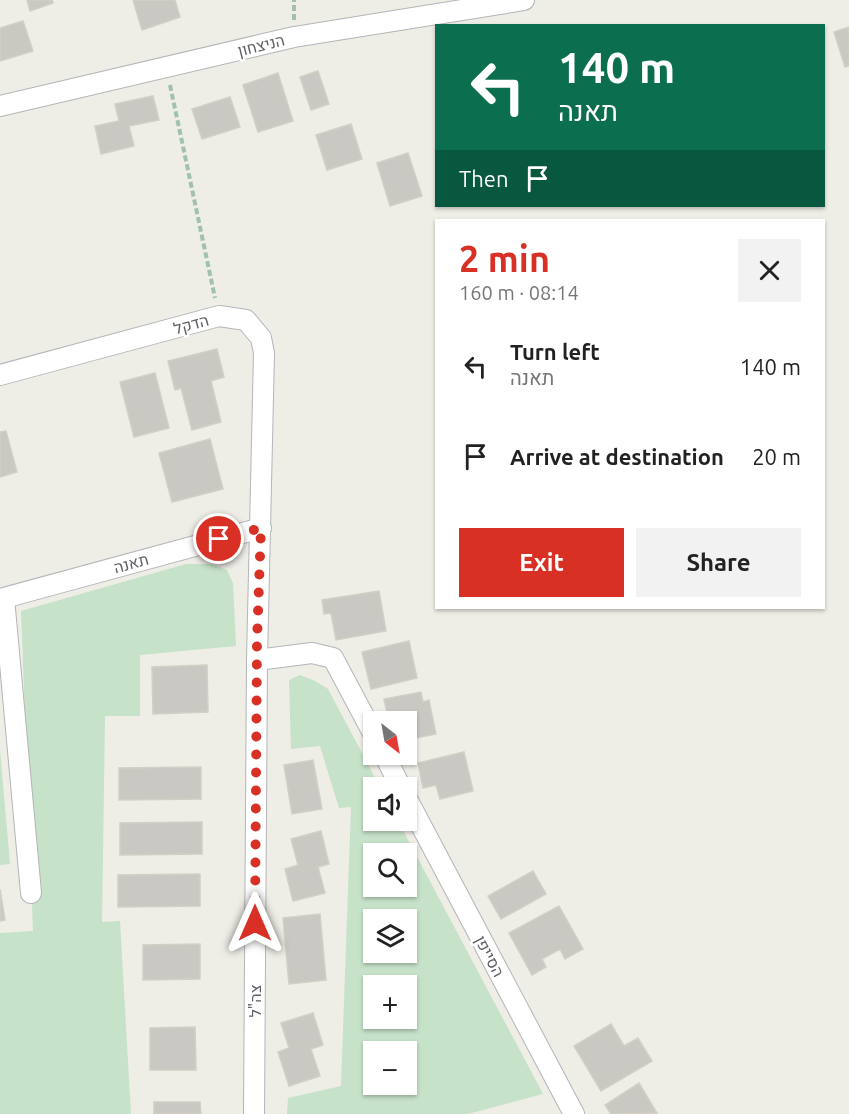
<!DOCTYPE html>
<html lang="en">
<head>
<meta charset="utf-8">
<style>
  :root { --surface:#fff; --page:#f2f2f2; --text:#222; --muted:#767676; --accent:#d93025 }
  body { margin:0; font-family:Ubuntu,Heebo,sans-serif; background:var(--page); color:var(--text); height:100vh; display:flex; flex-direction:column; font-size:22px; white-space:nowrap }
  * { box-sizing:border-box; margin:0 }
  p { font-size:20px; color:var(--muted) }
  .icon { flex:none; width:33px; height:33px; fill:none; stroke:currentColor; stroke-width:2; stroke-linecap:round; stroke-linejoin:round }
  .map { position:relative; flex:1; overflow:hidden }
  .panel { position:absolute; left:435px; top:219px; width:390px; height:390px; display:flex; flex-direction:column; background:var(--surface); border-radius:0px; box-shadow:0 2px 4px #0004 }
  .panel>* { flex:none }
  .banner { position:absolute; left:435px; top:24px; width:390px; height:183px; border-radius:0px; box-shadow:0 2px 4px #0004; background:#0b6e4f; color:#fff; overflow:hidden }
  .needle { width:39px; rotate:149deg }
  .fabs { position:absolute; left:363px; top:711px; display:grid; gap:12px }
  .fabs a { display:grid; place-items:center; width:54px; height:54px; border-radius:0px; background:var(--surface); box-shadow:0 2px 4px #0004; font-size:30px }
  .pin { position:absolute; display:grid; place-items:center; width:51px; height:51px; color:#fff; margin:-26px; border:3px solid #fff; border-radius:50%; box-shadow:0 2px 6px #0007 }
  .me { position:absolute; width:66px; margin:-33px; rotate:0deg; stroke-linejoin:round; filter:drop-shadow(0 0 4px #0008) }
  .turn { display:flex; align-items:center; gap:21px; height:126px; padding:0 24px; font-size:27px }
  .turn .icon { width:78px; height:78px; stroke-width:2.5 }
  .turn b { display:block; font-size:42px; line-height:51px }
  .then { display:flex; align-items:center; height:57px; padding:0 24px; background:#0003; gap:12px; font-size:22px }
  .round { display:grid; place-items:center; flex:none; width:63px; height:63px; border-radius:0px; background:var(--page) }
  .headline { display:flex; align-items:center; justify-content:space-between; height:102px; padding:0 24px }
  h1 { font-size:36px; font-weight:700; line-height:45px; color:var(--accent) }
  .cta { display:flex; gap:12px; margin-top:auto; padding:12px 24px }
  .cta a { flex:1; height:69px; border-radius:0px; background:var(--accent); color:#fff; font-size:24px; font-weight:700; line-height:69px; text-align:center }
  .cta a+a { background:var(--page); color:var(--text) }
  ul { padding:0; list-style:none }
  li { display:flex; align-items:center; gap:18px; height:90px; padding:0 24px }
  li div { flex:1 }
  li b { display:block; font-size:22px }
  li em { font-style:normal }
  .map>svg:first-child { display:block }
</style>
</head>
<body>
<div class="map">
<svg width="849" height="1114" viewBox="0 0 849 1114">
  <rect width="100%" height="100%" fill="#eeede6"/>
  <!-- green -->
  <path fill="#c6e2c9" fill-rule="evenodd" d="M186,564H212L227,570L233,583L236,646L140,655V716H105L102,922L120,921L131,1114H0V933L33,931L21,611Z
    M300,675L315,681L328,689L380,787L374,788V820L398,821L543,1094L468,1114H287L288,1098L341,1086L351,807L339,808L320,746L291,749L289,680ZM374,854H406V886H374ZM374,920H406V952H374ZM374,986H406V1018H374ZM374,1052H406V1084H374Z
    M0,750L10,864L0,865Z"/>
  <!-- building -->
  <path fill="#cac8c3" stroke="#d2cfc5" stroke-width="1.5" d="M27,0H52L53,3L30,11Z
    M133,0H175L180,17L142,30Z
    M23,21L33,51L0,61V28Z
    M849,27V66L845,67L834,32Z
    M318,71L329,104L311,110L300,77Z
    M278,73L293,121L258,132L243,85Z
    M153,96L159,120L129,126L134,146L101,154L95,126L119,121L115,104Z
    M230,97L240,127L202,139L192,109Z
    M351,124L362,159L327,170L316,135Z
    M408,153L422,196L390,206L377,163Z
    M217,349L224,377L211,381L221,422L192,430L181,388L175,390L168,361Z
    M155,373L169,428L134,437L120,382Z
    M6,431L17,472L0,477V432Z
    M210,439L223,489L172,502L159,453Z
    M379,591L386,631L336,640L331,613L324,614L322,600Z
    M409,641L417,678L371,689L362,652Z
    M207,665L208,712L153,714L152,667Z
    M421,692L423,702L429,700L436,734L406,740V722H389L384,699Z
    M464,752L473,791L440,799L436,785L423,788L418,763Z
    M313,760L322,809L292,814L284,765Z
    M201,767V799L119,800V768Z
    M202,822V854L120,855V823Z
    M321,831L329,864L318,867L325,893L293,901L285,869L298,865L291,839Z
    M533,871L546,894L501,919L488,896Z
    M200,874V906L118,907V875Z
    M0,889L5,920L0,921Z
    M559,906L583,949L565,959L560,949L542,959L546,967L532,975L509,933Z
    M320,914L326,980L289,984L283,918Z
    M200,944V979L143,980V945Z
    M313,1013L323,1045L311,1049L320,1076L289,1086L278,1052L289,1048L281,1023Z
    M611,1024L624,1046L638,1038L652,1061L601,1091L574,1046Z
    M195,1027L196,1070H150V1028Z
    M639,1083L657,1113L611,1114L605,1105Z
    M154,1102H200L201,1114H154Z"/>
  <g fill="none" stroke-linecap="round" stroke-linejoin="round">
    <!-- minor casing -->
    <g stroke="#b3b5b9" stroke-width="22">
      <path id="minor" d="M0,106L294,37L524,0
        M0,375L219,316L246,320L261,338L264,353L257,660L254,1114
        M4,598L31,893
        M0,599L261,528
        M257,660L312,653L333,658L374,735
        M384,754L401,788
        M406,797L574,1114"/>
    </g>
    <!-- path -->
    <path stroke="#a0c2ad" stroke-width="4" stroke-dasharray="6 3" stroke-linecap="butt" d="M294,20V0
      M170,85L215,298"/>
    <!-- minor -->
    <use href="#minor" stroke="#fff" stroke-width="20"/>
  </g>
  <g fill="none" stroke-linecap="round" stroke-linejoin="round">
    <!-- route -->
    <path stroke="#d93025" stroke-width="10" stroke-dasharray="0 18" d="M219,539L261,528L257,641L255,923"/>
  </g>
  <g text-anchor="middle" stroke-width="5" stroke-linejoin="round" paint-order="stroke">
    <!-- street labels -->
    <g font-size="16" fill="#5e6065" stroke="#fff">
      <text transform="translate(261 45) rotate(-14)" y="6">הניצחון</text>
      <text transform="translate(191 324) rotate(-15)" y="6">הדקל</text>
      <text transform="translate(131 563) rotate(-15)" y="6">תאנה</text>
      <text transform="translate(490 956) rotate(62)" y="6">הסייפן</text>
      <text transform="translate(255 1001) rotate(-90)" y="6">צה"ל</text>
    </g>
  </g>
</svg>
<div class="fabs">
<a><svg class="needle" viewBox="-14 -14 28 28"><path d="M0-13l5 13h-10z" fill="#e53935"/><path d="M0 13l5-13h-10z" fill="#767676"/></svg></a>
<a><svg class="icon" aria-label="sound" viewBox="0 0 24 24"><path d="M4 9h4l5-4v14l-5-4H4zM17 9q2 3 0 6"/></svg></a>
<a><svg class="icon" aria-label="search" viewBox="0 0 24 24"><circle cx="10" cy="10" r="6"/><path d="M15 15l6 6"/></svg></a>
<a><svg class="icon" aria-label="layers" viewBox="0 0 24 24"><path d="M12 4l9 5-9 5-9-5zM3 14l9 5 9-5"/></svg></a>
<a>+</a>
<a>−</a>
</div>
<div class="pin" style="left:219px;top:539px;background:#d93025"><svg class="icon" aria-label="arrive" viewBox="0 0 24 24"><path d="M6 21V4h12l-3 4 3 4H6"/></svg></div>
<svg class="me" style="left:255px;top:923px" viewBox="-20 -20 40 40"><path d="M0-17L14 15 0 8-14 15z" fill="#d93025" stroke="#fff" stroke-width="4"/></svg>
<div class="banner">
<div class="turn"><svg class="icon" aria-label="left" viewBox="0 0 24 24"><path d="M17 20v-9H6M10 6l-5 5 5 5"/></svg><div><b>140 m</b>תאנה</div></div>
<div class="then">Then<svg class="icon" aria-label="arrive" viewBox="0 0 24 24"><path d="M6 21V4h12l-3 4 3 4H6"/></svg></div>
</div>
<section class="panel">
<div class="headline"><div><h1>2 min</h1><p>160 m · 08:14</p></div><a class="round"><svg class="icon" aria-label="close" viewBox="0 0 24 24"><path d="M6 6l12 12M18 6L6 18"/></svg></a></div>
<ul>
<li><svg class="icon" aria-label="left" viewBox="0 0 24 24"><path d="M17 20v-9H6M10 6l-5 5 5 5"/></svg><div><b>Turn left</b><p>תאנה</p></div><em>140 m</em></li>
<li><svg class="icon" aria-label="arrive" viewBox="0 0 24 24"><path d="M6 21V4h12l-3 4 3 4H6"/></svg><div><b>Arrive at destination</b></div><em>20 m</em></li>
</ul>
<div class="cta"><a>Exit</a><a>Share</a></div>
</section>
</div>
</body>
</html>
